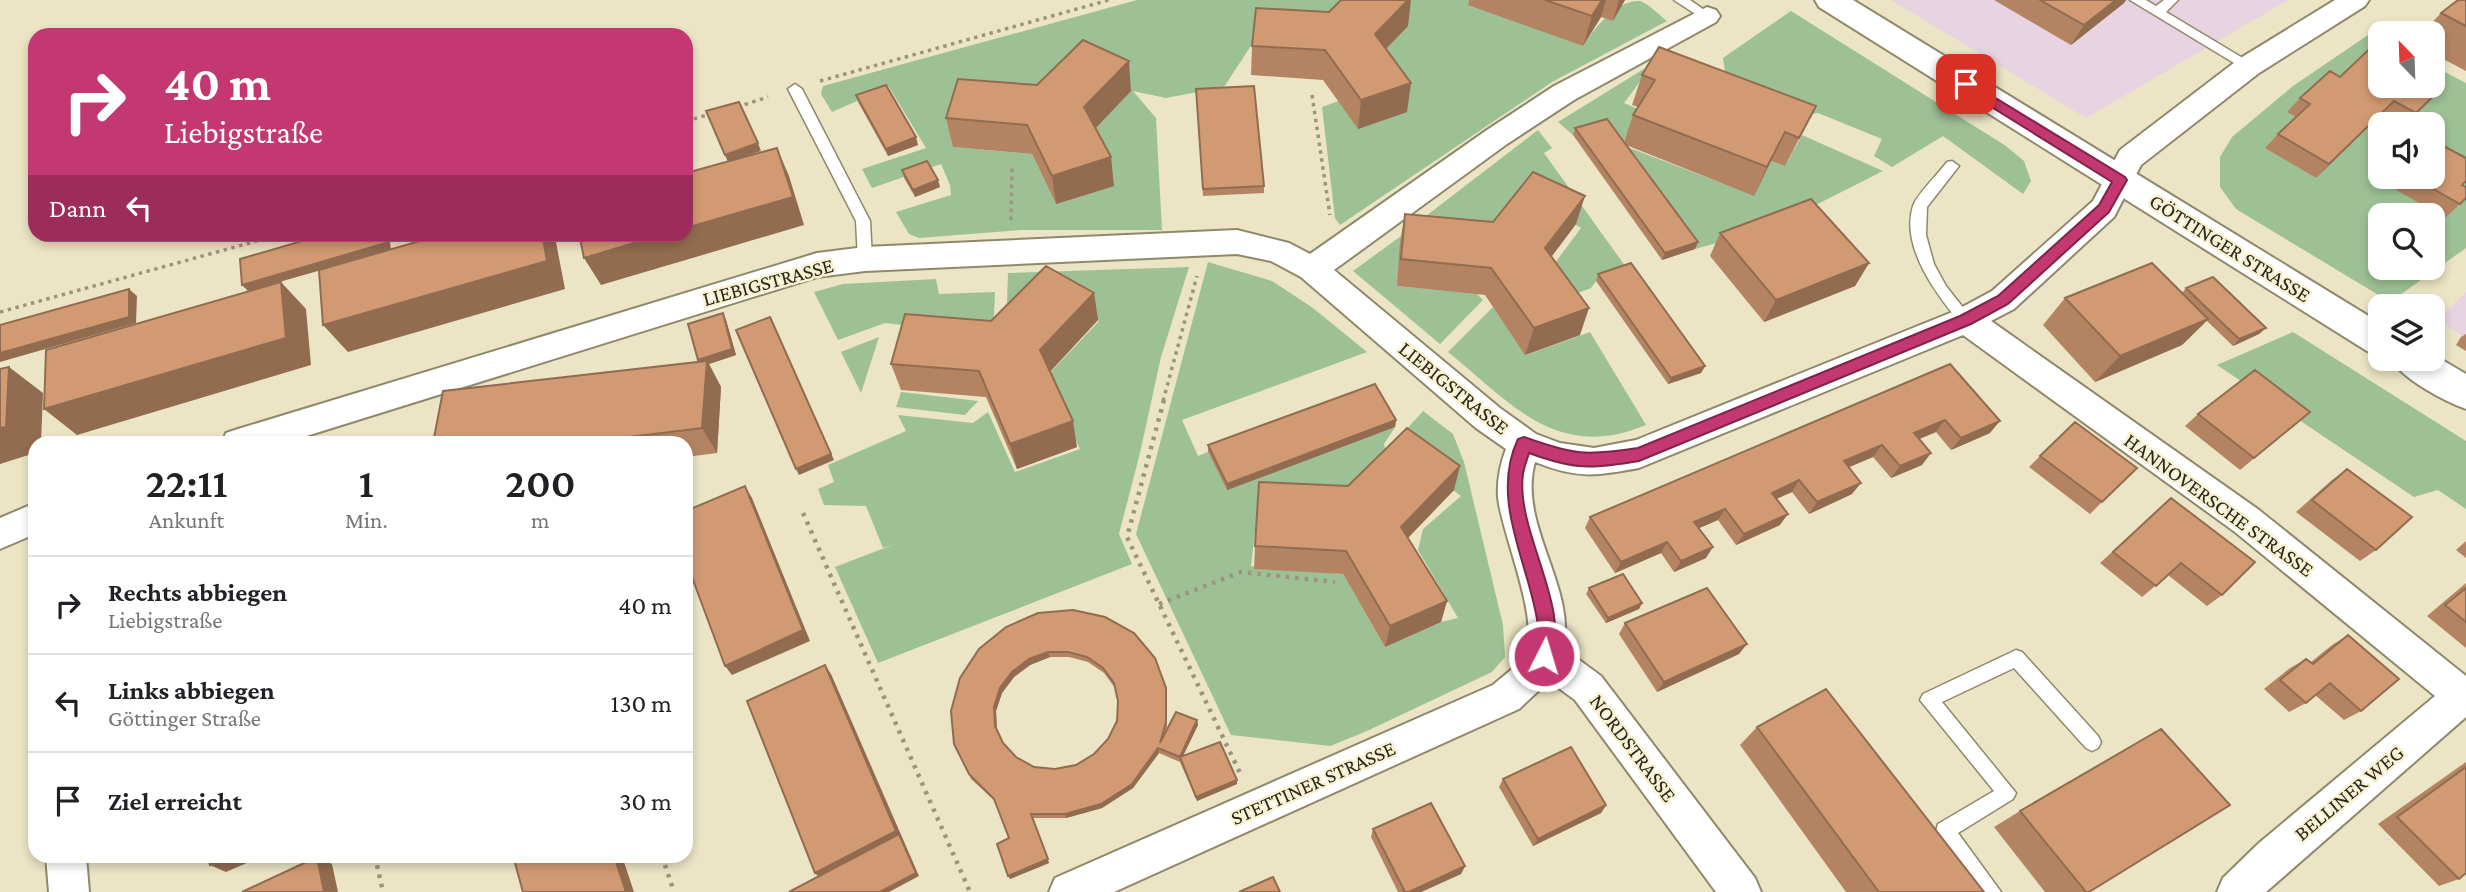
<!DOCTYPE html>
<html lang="de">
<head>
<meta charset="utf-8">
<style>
  :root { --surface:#fff; --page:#f2f2f2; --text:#202124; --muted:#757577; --line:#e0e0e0 }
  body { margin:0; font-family:"Crimson Pro",serif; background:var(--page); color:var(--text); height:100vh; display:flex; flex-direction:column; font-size:26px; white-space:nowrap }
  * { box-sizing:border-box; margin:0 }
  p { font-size:23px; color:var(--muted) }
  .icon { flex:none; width:38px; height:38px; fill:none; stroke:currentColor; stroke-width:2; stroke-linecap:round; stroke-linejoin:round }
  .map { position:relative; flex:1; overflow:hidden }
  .panel { position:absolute; left:28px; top:436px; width:665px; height:427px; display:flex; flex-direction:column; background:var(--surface); border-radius:21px; box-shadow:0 4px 10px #0003 }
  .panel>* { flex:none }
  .guide { position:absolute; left:28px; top:28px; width:665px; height:214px; border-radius:21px; box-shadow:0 4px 10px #0003; background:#c33870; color:#fff; overflow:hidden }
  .needle { width:46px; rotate:337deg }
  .tools { position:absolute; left:2368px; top:21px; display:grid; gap:14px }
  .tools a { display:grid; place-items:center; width:77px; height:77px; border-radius:14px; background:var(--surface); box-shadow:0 4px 10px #0003; font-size:35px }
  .pin { position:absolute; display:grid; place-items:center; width:60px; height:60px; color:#fff; margin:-30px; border-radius:14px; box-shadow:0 4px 10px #0006 }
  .me { position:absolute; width:77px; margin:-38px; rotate:5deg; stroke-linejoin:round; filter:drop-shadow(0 0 5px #0008) }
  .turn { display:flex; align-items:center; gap:24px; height:147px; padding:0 21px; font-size:32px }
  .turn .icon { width:91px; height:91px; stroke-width:2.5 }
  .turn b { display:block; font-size:49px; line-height:60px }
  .then { display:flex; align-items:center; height:66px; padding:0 21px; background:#0003; gap:14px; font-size:26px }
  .eta { display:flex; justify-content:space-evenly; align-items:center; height:119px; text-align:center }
  .eta b { font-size:42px; font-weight:600; line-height:49px }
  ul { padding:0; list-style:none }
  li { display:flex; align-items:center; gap:21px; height:98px; padding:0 21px; border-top:2px solid var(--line) }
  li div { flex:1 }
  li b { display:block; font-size:26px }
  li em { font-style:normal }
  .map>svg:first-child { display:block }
</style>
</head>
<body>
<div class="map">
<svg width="2466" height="892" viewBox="0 0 2466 892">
  <rect width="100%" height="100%" fill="#ebe4c5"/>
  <!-- commercial -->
  <path fill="#e7d3e1" d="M1891,0H2288L2086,118Z
    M2466,292V338L2438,321Z"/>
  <!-- green -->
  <path fill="#9dc195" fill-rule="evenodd" d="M1137,0H1471L1583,46C1593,30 1616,0 1640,1C1649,4 1659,15 1667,21L1552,82L1340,225L1335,218L1322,107L1339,101L1407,112L1256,38L1224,87L1166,98L1133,91L1156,118L1162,230H1020L919,238L909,234L896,212L951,195L950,185L941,164L872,188L862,169L926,148L889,87L832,112L821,94L823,86ZM1131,91L1088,136L1056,204L1032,154L953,147Z
    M1791,11L2006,146L2024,161L2031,181L2023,194L1943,136L1892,167L1874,156L1882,139L1818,113L1813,114L1808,121L1725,72L1723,58Z
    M2371,33L2380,38V86H2432L2433,66L2466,83V248L2390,302L2236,209L2220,187V157L2232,137L2293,86ZM2380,124H2432V177H2380ZM2380,215H2432V268H2380Z
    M1647,67L1645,75L1624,103L1638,109L1622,145L1753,195L1771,161L1785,166L1802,135L1883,171L1768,229L1695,249L1604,126L1573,135L1558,122Z
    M1538,130L1552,148L1544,153L1628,270L1596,281L1591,288L1562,299L1546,275L1581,228L1530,199L1494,228L1422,219Z
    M1408,231L1397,286L1477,294L1483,300L1440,344L1353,271Z
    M1208,262L1272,281L1313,308L1367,352L1182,420L1198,456L1208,452L1227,489L1395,427L1384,444L1388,461L1344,510L1258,506L1251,566L1343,574L1385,647L1441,622L1458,618L1418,550L1423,529L1461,496L1403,453L1398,439L1423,411L1453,434L1464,462L1503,625L1505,657L1492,672L1367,731L1330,746L1231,735L1136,534Z
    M1189,267L1161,357L1140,453L1119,534L1132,564L878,663L835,567L895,544L883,548L866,506L824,505L818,489L834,482L828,465L906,431L898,415L973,423L988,412L1015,472L1080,449L1047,376L1099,321L1051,293L1006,332L1008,273Z
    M936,279L939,294L995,292L993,335L885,323L838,340L814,292L843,284Z
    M1493,307L1526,355L1590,332L1646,425C1557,462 1512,404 1448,352Z
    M2293,332L2466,441V509L2438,490L2414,497L2217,365Z
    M879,337L861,393L841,352Z
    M901,392L978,401L965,415L896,407Z"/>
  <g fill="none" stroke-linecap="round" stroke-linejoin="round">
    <!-- service casing -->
    <g stroke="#8f896c" stroke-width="3">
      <path id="service" d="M1674,0H1690L1713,16L1711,19H1703Z
        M2130,0H2146L2156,6L2164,0H2178L2166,12L2256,66L2254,69H2244Z
        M795,84L802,89L870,221L872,259L870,263H860L858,259L856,221L788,89Z
        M1952,161L1959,166L1927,207L1926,235L1934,264L1946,286L1973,320L1966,326L1961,324C1937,295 1900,247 1913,206C1917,194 1939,173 1947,162Z
        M2016,650L2022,652L2098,736L2101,742L2098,748L2092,751L2086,748L2014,668L1942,702L2016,793L2013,799L1958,833L2001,892H1980L1936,831L1938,824L1994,791L1920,700L1923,694Z"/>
    </g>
    <!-- minor casing -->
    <g stroke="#8f896c" stroke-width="4">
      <path id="minor" d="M2335,0H2369L2365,6L2259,73L2141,165L2114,217L2014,309L1991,321L2259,510L2466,676V717L2266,892H2217L2223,878L2259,843L2435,696L2235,532L1963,335L1639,468C1595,476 1578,479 1535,462C1517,524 1577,588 1563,648L1601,676L1755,878L1761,892H1716L1575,700L1549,681L1519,709L1114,892H1049L1055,878L1493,685C1503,676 1517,667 1524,655C1542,622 1502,536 1498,497C1497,480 1500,465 1506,449L1476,428L1301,277L1271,261L1237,254L865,271L817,277L284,443H222L226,433L238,429L817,253L865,247L1237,230L1289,243L1310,254L1487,130L1554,86L1707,7L1716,10L1720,16L1716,22L1574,100L1507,144L1334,270L1500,408L1536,434L1560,443L1594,448L1636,440L1955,311L1992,291L2093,201L2120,150L2239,59Z
        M35,503V534L0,549V518Z
        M46,856H86L89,892H49Z"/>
    </g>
    <!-- tertiary casing -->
    <g stroke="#8f896c" stroke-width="4">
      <path id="tertiary" d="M1815,0H1853L2380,323V356L2367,351L1819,7Z
        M2432,354L2466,374V409C2445,401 2401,379 2392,359H2432Z"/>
    </g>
    <!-- path-far1 -->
    <path stroke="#9b957e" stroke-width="3.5" stroke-dasharray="3.5 4.5" stroke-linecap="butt" d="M820,81L1109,0
      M1312,95L1330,215
      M737,107L768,97
      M686,121L711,114
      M1011,220L1012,165
      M0,312L282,234
      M1163,401L1197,276"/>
    <!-- path -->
    <path stroke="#9b957e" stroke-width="4.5" stroke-dasharray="3.5 6" stroke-linecap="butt" d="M1164,400L1127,537L1241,775
      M803,513L970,892
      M1159,604L1241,572L1335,582
      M375,856L383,892
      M662,856L674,892"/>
    <!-- service -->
    <use href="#service" fill="#fff" fill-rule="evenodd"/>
    <!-- minor -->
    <use href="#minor" fill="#fff" fill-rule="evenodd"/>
    <!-- tertiary -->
    <use href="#tertiary" fill="#fff" fill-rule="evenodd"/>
  </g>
  <!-- wall -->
  <path fill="#b48462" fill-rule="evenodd" d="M1469,0H1625L1613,21L1601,17L1583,46L1468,5Z
    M1994,0H2126L2124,3L2071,45Z
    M2466,0V71L2432,53V33H2422L2441,13Z
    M1408,26L1386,49L1407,112L1358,129L1323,80L1251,75L1252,46Z
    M1642,75L1816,106L1785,166L1771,161L1754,196L1626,145L1698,242L1695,249L1662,260L1573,135L1575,128L1624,142L1633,115L1638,107L1632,105Z
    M2340,77L2380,86L2442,88L2406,124H2397L2380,115L2316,178L2265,148L2278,134L2296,117L2287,112L2300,98Z
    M1037,85L1131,91L1096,128L1114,186L1056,204L1032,154L953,147L946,118Z
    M1196,89L1264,186V193L1203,196Z
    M856,95L918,145L888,156L858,102Z
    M902,170L940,187L915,197L904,178Z
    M2393,177H2432L2462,185L2460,204L2445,218L2386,184Z
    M1405,214L1493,222L1576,224L1551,257L1580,335L1525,355L1485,295L1397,286L1400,242Z
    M1720,233L1869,263L1855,286L1764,322L1710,256Z
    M1598,274L1705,366L1701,373L1668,384L1596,281Z
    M2186,288L2266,328L2259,334L2233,346L2207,321L2182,345L2095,382L2043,325L2065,298L2182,293Z
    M1094,293L1098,320L1050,372L1077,447L1017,469L986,397L901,390L891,364L991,321Z
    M726,320L736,355L709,364L721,387L717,453L686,457V443H433L699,362L698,360Z
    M2466,334V351L2456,345L2461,337Z
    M1950,364L1990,433L1951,450L1936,432L1919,439L1922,465L1891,478L1873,457L1849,467L1852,494L1809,514L1792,492L1776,499L1780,525L1736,545L1718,520L1699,528L1706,558L1674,572L1661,553L1615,573L1585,528L1590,517Z
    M2310,412L2240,470L2185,426L2198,414Z
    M1396,420L1395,427L1227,490L1208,452V445Z
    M2040,456L2102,502L2090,514L2029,467Z
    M2347,469L2376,550L2360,561L2296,512L2332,480Z
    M1348,486L1454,490L1408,538L1447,601L1441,622L1385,647L1343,574L1254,569L1255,546Z
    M2171,498L2222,595L2207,606L2168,575L2142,597L2100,563Z
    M2466,541V558L2456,550Z
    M2466,583V648L2427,616Z
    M1589,588L1642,603L1639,609L1606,623L1586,594Z
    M1038,613L1167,693V727L1165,734L1197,720L1198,725L1183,756L1237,780V784L1197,801L1180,762L1159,753L1133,788L1102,808L1066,818H1033L1049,863L1010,879L1009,838L996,802L971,779L954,744ZM1050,657H1069L1088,662L1104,673L1115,688L1118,702L1117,721L1108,739L1094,754L1076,765L1055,769L1034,767L1016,757L1003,743L997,731L996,711L1002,693L1014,677L1030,665Z
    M1625,623L1739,654L1657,692L1619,634Z
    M2348,635L2361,711L2344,720L2315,695L2306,703L2289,712L2264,689L2290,668L2306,659L2311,662L2332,645Z
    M1757,727L1984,892H1846L1740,745Z
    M2466,762V873L2459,879L2439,886L2378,824Z
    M1503,779L1606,805L1601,813L1533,846L1499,787Z
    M2020,811L2089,892H2045L1994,827Z
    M1373,829L1465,866L1461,874L1421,892H1398L1371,837Z"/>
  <!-- shaded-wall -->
  <path fill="#926c50" d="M1408,0H1411L1408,26L1371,64L1375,34Z
    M1602,0H1606L1601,17L1583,46L1592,16Z
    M1619,0H1625L1613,21Z
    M2116,0H2126L2124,3L2071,45L2084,25Z
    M1129,61L1131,91L1088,136L1084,107Z
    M1411,83L1407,112L1358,129L1361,100Z
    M2394,101L2380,115L2316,178L2329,164Z
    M1785,132L1771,161L1754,196L1767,167Z
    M916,137L918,145L888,156L886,149Z
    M758,143L761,151L728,162L725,155Z
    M777,148L789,176L804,225L601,285L584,258L664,234H686V228Z
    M1111,157L1114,186L1056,204L1052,176Z
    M938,180L940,187L915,197L913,190Z
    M1585,196L1576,224L1537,276L1545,248Z
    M385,234H389L391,250L248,291L242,285Z
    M542,234H553L555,237L565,289L348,352L323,325Z
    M1698,242L1695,249L1662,260L1665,253Z
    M1869,263L1855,286L1764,322L1776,300Z
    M281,282L306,309L311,365L77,435L44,409Z
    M129,289L137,296L136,323L0,362V353Z
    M1094,293L1098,320L1045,377L1040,350Z
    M1589,308L1580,335L1525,355L1534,328Z
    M723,313L726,320L736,355L709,364L721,387L717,453L702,428L701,366L698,360Z
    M770,317L834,460L799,475L796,469Z
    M2208,319L2182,345L2095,382L2120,356Z
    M2266,328L2259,334L2233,346L2239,339Z
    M1705,366L1701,373L1668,384L1671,378Z
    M9,367L43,393L41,443H35V453L0,464V428Z
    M1396,420L1395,427L1227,490V484Z
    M1945,420L1936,432L1905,445L1914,433Z
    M1073,421L1077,447L1017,469L1010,444Z
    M2000,421L1990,433L1951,450L1961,438Z
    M1882,445L1873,457L1835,473L1844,461Z
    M1931,453L1922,465L1891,478L1900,466Z
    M1460,466L1454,490L1396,550L1401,527Z
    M1799,480L1792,492L1764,504L1772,493Z
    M1861,483L1852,494L1809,514L1817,502Z
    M745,486L752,498L810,641L732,675L725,666Z
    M1725,509L1718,520L1688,533L1694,522Z
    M1788,514L1780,525L1736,545L1744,534Z
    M1667,542L1661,553L1615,573L1621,562Z
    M1713,547L1706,558L1674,572L1681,561Z
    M1447,601L1441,622L1385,647L1390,626Z
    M1642,603L1639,609L1606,623L1608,618Z
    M1747,644L1739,654L1657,692L1664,682Z
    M1048,652L1050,657L1030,665L1014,677L1002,693L996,711L997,731L995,726L994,707L1000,688L1012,672L1029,659Z
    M825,665L831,674L919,876L889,892H880L822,880L815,873Z
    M1197,720L1198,725L1181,760L1180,757Z
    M1158,748L1159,753L1133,788L1102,808L1066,818L1065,814Z
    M1237,780V784L1197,801L1196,797Z
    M1606,805L1601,813L1533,846L1538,839Z
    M1031,814L1049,863L1010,879L1008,876Z
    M230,856H263L226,872L210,865Z
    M614,856H622L634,892H626Z
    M317,857L332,864L338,892H324Z
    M1465,866L1461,874L1421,892H1409Z"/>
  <!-- building -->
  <path fill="#d19a72" stroke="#926c50" stroke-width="2" fill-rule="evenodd" d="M1341,0H1408L1375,34L1411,83L1361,100L1325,50L1252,46L1256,8L1329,12Z
    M1545,0H1602L1592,16Z
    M2040,0H2116L2084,25Z
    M2458,0H2466V26L2441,13Z
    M2392,28L2401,33H2386Z
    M2380,39V86H2432V83L2442,88L2416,113L2394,101L2329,164L2278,134L2310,104L2300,98L2330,71L2340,77Z
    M1083,40L1129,61L1084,107L1111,157L1052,176L1027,125L946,118L958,79L1037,85Z
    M1659,47L1816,106L1799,138L1785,132L1767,167L1633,115L1655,80L1642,75Z
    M886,85L916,137L886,149L856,95Z
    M1254,86L1264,186L1203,189L1196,89Z
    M739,102L758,143L725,155L706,111Z
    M1607,119L1698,242L1665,253L1575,128Z
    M2432,140L2466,158V181L2462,185L2466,187V198L2460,204L2412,177H2432Z
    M777,148L793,197L686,228V173Z
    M927,161L938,180L913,190L902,170Z
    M1533,172L1585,196L1545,248L1589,308L1534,328L1491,268L1401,259L1405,214L1493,222Z
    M1811,199L1869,263L1776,300L1720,233Z
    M326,234H385L386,243L242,285L240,259Z
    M444,234H542L547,261L323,325L319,270Z
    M579,234H664L584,258Z
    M1631,263L1705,366L1671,378L1598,274Z
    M2152,263L2208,319L2120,356L2065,298Z
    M1046,266L1094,293L1040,350L1073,421L1010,444L979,371L891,364L905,314L991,321Z
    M2213,277L2266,328L2239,339L2186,288Z
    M281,282L286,338L44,409L46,350Z
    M129,289V317L0,353V325Z
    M723,313L732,349L698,360L688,324Z
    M770,317L831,454L796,469L736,330Z
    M707,361L702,428L581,443H433L443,391Z
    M1950,364L2000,421L1961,438L1945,420L1914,433L1931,453L1900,466L1882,445L1844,461L1861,483L1817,502L1799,480L1772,493L1788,514L1744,534L1725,509L1694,522L1713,547L1681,561L1667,542L1621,562L1590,517Z
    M9,367L6,427L0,428V369Z
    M2255,370L2310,412L2254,458L2198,414Z
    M1375,384L1396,420L1227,484L1208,445Z
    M2075,422L2137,468L2102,502L2040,456Z
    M1407,428L1460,466L1401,527L1447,601L1390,626L1346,551L1255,546L1259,482L1348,486Z
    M2347,469L2412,517L2376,550L2312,500Z
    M745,486L803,630L725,666L686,561V511Z
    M2171,498L2255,562L2222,595L2181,563L2156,586L2113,552Z
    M1623,574L1642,603L1608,618L1589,588Z
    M1707,588L1747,644L1664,682L1625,623Z
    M2466,588V622L2445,605Z
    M1073,610L1105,617L1134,633L1155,658L1166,688V722L1160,743L1176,712L1197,720L1180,757L1158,748L1132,784L1101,804L1065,814H1031L1048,859L1008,876L997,844L1009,838L994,799L969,774L954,744L951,711L960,678L979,649L1006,627L1038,613ZM1048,652H1068L1087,657L1103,668L1114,683L1118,701L1117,721L1108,739L1094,754L1076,765L1055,769L1034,767L1016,757L1003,743L995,726L994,707L1000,688L1012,672L1029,659Z
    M2348,635L2399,679L2361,711L2330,683L2306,703L2280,680L2306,659L2313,664Z
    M825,665L896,831L815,873L747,701Z
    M1826,689L1984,892H1879L1757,727Z
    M2161,729L2230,805L2089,892H2086L2020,811Z
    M1220,742L1237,780L1196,797L1180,757Z
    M1571,747L1606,805L1538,839L1503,779Z
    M2466,767V873L2459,879L2397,817Z
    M1431,803L1465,866L1409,892H1405L1373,829Z
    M899,834L916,873L880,892H789Z
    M208,856H230L210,865Z
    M513,856H614L626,892H523Z
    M317,857L324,892H242Z
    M1273,877L1280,892H1239Z"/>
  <!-- route -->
  <path fill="#c33870" stroke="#7f2449" stroke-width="2" d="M1966,80L2125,177L2127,180L2109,212L2008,304L1971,324L1639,461C1592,469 1575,470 1529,453C1527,460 1524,467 1523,474C1515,531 1573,609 1550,662L1544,664L1537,662C1531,649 1540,633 1537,619C1527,560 1490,498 1518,439L1524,437C1574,455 1586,456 1638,448L1960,316L1998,296L2099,205L2112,182L1961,88L1959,84Z"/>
  <g text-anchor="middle" stroke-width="5" stroke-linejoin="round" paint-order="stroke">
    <!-- street labels -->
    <g font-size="21" fill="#2a271b" stroke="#f8f2d2">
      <text transform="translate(2230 248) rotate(32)" y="7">GÖTTINGER STRASSE</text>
      <text transform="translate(768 282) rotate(-15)" y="7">LIEBIGSTRASSE</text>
      <text transform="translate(1454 388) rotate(39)" y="7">LIEBIGSTRASSE</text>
      <text transform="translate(2219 505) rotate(36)" y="7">HANNOVERSCHE STRASSE</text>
      <text transform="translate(1633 748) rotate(53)" y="7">NORDSTRASSE</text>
      <text transform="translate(1313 783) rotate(-24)" y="7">STETTINER STRASSE</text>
      <text transform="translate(2349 793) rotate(-40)" y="7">BELLINER WEG</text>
    </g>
  </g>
</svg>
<div class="tools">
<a><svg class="needle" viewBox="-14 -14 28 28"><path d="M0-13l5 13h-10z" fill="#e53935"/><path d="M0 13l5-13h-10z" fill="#757577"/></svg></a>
<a><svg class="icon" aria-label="sound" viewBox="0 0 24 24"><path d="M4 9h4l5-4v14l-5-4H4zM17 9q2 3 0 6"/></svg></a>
<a><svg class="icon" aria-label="search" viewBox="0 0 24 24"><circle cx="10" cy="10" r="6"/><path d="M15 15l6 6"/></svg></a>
<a><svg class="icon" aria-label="layers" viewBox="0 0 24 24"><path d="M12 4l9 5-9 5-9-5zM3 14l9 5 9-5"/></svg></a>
</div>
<div class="pin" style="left:1966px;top:84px;background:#d93025"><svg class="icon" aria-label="arrive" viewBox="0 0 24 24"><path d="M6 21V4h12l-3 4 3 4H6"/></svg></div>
<svg class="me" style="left:1544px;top:656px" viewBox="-20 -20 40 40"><circle r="17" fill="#c33870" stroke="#fff" stroke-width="3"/><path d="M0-11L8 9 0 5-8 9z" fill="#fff"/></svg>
<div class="guide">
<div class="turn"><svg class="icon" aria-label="right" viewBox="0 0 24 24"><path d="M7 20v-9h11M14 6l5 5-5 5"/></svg><div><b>40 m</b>Liebigstraße</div></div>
<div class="then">Dann<svg class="icon" aria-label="left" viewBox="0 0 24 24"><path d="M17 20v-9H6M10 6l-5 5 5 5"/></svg></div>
</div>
<section class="panel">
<div class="eta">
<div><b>22:11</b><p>Ankunft</p></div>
<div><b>1</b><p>Min.</p></div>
<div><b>200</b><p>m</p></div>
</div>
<ul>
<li><svg class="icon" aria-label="right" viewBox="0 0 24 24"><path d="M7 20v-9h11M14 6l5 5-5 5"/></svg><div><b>Rechts abbiegen</b><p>Liebigstraße</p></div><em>40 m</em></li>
<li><svg class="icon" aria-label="left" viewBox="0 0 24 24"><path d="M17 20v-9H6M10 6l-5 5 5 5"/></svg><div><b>Links abbiegen</b><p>Göttinger Straße</p></div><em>130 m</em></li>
<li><svg class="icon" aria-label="arrive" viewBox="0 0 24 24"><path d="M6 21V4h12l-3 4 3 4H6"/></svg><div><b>Ziel erreicht</b></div><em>30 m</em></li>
</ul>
</section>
</div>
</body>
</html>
